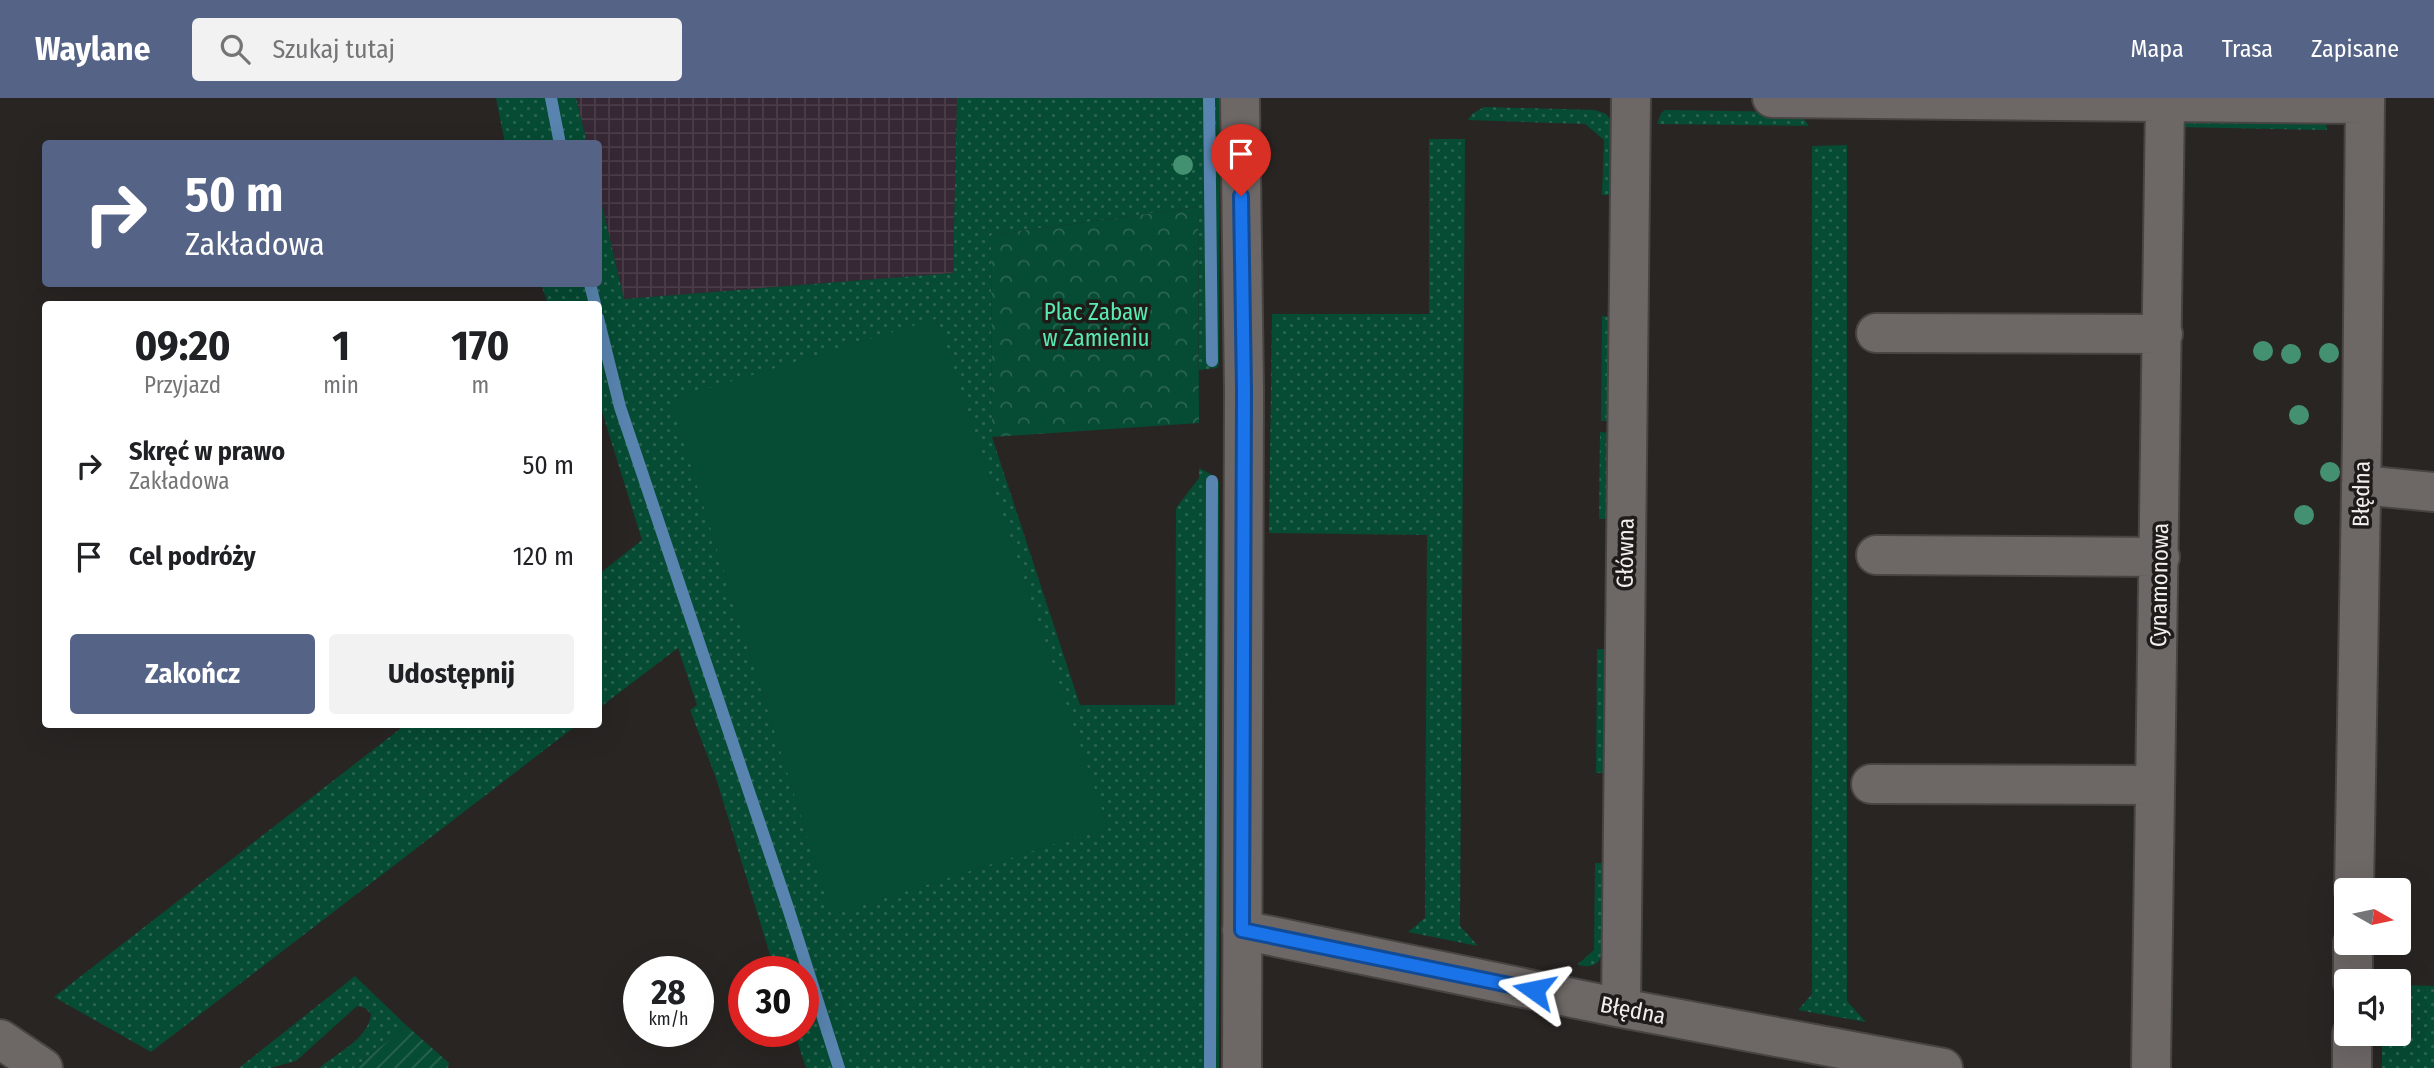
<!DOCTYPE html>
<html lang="pl">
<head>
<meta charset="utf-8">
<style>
  :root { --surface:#fff; --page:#f2f2f2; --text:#202124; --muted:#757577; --accent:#556486 }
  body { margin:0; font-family:"Fira Sans Condensed",sans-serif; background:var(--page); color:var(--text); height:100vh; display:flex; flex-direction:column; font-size:26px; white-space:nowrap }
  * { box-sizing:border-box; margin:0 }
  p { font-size:23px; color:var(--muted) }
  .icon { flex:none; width:38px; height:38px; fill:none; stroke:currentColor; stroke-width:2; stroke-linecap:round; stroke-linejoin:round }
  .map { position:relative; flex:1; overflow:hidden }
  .side { position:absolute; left:42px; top:203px; width:560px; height:427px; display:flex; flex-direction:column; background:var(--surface); border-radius:7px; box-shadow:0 7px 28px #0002 }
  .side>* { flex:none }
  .hud { position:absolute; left:42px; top:42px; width:560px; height:147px; border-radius:7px; box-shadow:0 7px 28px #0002; background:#556486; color:#fff; overflow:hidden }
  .needle { width:46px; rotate:99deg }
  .tools { position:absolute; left:2334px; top:780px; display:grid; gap:14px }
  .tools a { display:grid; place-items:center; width:77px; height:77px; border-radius:7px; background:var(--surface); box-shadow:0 7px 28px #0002; font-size:35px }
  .speed { position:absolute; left:623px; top:858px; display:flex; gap:14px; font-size:35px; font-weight:700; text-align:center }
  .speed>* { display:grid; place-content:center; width:91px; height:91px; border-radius:50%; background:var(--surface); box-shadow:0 7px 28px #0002; line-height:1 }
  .speed small { font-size:18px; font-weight:400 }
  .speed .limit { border:10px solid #d22; background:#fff; color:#111 }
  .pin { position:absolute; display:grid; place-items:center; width:60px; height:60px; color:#fff; margin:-72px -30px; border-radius:50% 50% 50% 0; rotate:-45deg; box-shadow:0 0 7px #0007 }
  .pin .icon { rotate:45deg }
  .me { position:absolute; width:77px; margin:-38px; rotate:282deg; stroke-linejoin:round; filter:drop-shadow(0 0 5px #0008) }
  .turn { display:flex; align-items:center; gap:24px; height:147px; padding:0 28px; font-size:32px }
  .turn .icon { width:91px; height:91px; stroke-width:2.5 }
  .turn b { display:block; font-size:49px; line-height:60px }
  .eta { display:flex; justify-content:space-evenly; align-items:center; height:119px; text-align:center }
  .eta b { font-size:42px; font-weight:700; line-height:49px }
  .cta { display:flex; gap:14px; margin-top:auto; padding:14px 28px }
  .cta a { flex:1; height:80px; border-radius:7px; background:var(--accent); color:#fff; font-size:28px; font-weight:700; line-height:80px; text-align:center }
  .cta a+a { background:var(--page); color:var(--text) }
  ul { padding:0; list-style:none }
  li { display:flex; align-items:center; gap:21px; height:91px; padding:0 28px }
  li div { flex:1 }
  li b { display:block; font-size:26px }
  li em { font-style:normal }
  header { display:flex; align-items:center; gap:42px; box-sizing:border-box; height:98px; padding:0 35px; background:var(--accent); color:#fff }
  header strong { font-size:33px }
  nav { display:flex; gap:38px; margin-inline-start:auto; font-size:24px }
  .search { width:490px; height:63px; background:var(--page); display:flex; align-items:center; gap:18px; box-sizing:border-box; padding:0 24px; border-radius:7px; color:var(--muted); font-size:26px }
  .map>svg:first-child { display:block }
</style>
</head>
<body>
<header>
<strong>Waylane</strong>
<div class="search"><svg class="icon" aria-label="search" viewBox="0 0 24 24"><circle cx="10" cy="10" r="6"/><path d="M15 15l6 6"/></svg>Szukaj tutaj</div>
<nav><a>Mapa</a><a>Trasa</a><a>Zapisane</a></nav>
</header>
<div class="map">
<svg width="2434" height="970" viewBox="0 0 2434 970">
  <defs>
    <pattern id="industrial-grid" width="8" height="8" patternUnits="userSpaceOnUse" patternTransform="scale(1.75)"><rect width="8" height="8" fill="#362834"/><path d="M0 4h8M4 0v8" fill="none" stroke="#4a3d48"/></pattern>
    <pattern id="grass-dots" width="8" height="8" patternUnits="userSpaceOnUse" patternTransform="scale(1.75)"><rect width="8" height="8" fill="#064b33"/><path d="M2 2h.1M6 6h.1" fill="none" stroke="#2b6551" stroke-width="1.8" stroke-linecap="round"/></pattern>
    <pattern id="forest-crowns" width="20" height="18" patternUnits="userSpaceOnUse" patternTransform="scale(1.75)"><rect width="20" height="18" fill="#064b33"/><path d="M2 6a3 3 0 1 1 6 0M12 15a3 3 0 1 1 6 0" fill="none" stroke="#2b6551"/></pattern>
    <pattern id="garden-furrows" width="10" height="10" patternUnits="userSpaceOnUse" patternTransform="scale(1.75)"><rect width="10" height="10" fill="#064b33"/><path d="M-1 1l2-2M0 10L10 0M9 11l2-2" fill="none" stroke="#2b6551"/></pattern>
  </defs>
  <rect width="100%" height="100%" fill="#292523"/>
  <!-- industrial -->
  <path fill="url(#industrial-grid)" d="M576,0H957L953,175L624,201L599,95L598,46L587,45Z"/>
  <!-- grass -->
  <path fill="url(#grass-dots)" d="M496,0H576L587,45H505Z
    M957,0H1220L1219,266L1217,270L1199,272L1198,109L991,137L992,339L1080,607H1175L1176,410L1199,380V370L1216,379L1219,384V970H806L794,933H803V873H775L716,680L690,612L697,607L678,550L599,610V476L642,442L599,304L598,206H548L541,186H598L599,95L624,201L953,175Z
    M1484,9L1595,12L1606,16L1614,25L1613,97H1602L1604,42L1585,26L1468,22L1472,16Z
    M1665,12L1789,14L1802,18L1809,28L1657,26L1661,15Z
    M2325,18L2327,32L2179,29L2184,21Z
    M1429,41H1465L1460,828L1478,848L1408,834L1425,820L1427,437L1269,435L1272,216H1429Z
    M1847,47V903L1866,924L1798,912L1812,896V48Z
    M1602,218L1611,219L1609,323H1601Z
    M1600,334L1610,335L1608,421H1599Z
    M1597,551H1606L1605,675H1596Z
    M405,627H577L151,954L54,899Z
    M1595,765H1605C1604,783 1608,853 1598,864C1592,870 1584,868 1577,867L1594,852Z
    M355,878L407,928L354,970H319C336,956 369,940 371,916L365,910L357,908L296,963L270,970H239Z
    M2399,887L2434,888V970H2382V936H2399Z"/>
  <!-- forest -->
  <path fill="url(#forest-crowns)" d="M1198,109L1199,325L992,339L991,137Z"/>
  <!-- garden -->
  <path fill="url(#garden-furrows)" d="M407,928L449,965L448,970H354Z"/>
  <!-- pitch -->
  <path fill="#064b33" d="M936,221L1108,729L832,817L670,302Z"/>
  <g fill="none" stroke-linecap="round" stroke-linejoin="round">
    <!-- stream -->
    <path stroke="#5884af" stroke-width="12" d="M551,0L560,46
      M1209,0L1212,263
      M590,186L595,206
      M598,220L620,309L788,810L839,970
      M1210,970L1212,383"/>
    <!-- minor casing -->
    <g stroke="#474442" stroke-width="42">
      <path id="minor" d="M1240,0L1244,292L1242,970
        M1772,0L2365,6
        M1876,235L2163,236
        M2361,387L2434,394
        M1876,457L2160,459
        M1871,686L2155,687
        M2354,793L2362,339L2365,0
        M1242,832L1621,910L1943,970
        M2353,884V845
        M1621,910L1631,0
        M0,941L43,970
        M2151,970L2165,4
        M2352,970V936"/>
    </g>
    <!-- minor -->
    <use href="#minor" stroke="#6d6866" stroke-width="38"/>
  </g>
  <!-- trees -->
  <g fill="#449171">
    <circle cx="1183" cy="67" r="10"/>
    <circle cx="2263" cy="253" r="10"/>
    <circle cx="2329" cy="255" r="10"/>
    <circle cx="2291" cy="256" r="10"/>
    <circle cx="2299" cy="317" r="10"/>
    <circle cx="2330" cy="374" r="10"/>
    <circle cx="2304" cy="417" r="10"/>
  </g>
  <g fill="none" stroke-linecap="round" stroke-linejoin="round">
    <!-- route casing -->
    <g stroke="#114b97" stroke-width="18">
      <path id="route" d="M1241,98L1244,292L1242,832L1534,892"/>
    </g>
    <!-- route -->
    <use href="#route" stroke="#1a73e8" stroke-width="12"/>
  </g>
  <g text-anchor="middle" stroke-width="7" stroke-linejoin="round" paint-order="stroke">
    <!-- park labels -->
    <g font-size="23" fill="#5aeab0" stroke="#1f1b19">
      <text x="1096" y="222">Plac Zabaw<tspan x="1096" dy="26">w Zamieniu</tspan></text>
    </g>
    <!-- street labels -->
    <g font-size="23" fill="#f1eeed" stroke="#1f1b19">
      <text transform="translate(2361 396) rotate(-89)" y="8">Błędna</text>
      <text transform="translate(1625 455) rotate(-89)" y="8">Główna</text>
      <text transform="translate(2159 487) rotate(-89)" y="8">Cynamonowa</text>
      <text transform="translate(1633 912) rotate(11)" y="8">Błędna</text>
    </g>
  </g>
</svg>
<div class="tools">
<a><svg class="needle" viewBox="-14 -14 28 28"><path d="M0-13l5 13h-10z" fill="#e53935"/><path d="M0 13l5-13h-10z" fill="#757577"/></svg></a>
<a><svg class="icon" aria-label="sound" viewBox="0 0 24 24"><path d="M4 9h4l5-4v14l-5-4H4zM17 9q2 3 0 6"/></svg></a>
</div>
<div class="speed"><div>28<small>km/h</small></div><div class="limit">30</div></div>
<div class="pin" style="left:1241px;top:98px;background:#d93025"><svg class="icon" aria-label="arrive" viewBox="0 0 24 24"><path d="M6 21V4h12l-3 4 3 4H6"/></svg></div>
<svg class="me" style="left:1534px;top:892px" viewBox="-20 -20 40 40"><path d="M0-17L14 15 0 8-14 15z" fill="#1a73e8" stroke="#fff" stroke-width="4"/></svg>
<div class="hud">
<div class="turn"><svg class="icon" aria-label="right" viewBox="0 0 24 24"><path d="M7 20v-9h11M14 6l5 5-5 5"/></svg><div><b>50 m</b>Zakładowa</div></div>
</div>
<section class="side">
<div class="eta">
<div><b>09:20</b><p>Przyjazd</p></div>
<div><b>1</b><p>min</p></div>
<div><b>170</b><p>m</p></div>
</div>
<ul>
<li><svg class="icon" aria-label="right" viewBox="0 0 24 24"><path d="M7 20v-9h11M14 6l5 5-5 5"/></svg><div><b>Skręć w prawo</b><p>Zakładowa</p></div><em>50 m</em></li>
<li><svg class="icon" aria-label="arrive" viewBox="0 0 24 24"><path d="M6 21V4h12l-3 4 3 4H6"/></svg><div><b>Cel podróży</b></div><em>120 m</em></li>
</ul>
<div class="cta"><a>Zakończ</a><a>Udostępnij</a></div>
</section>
</div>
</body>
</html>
